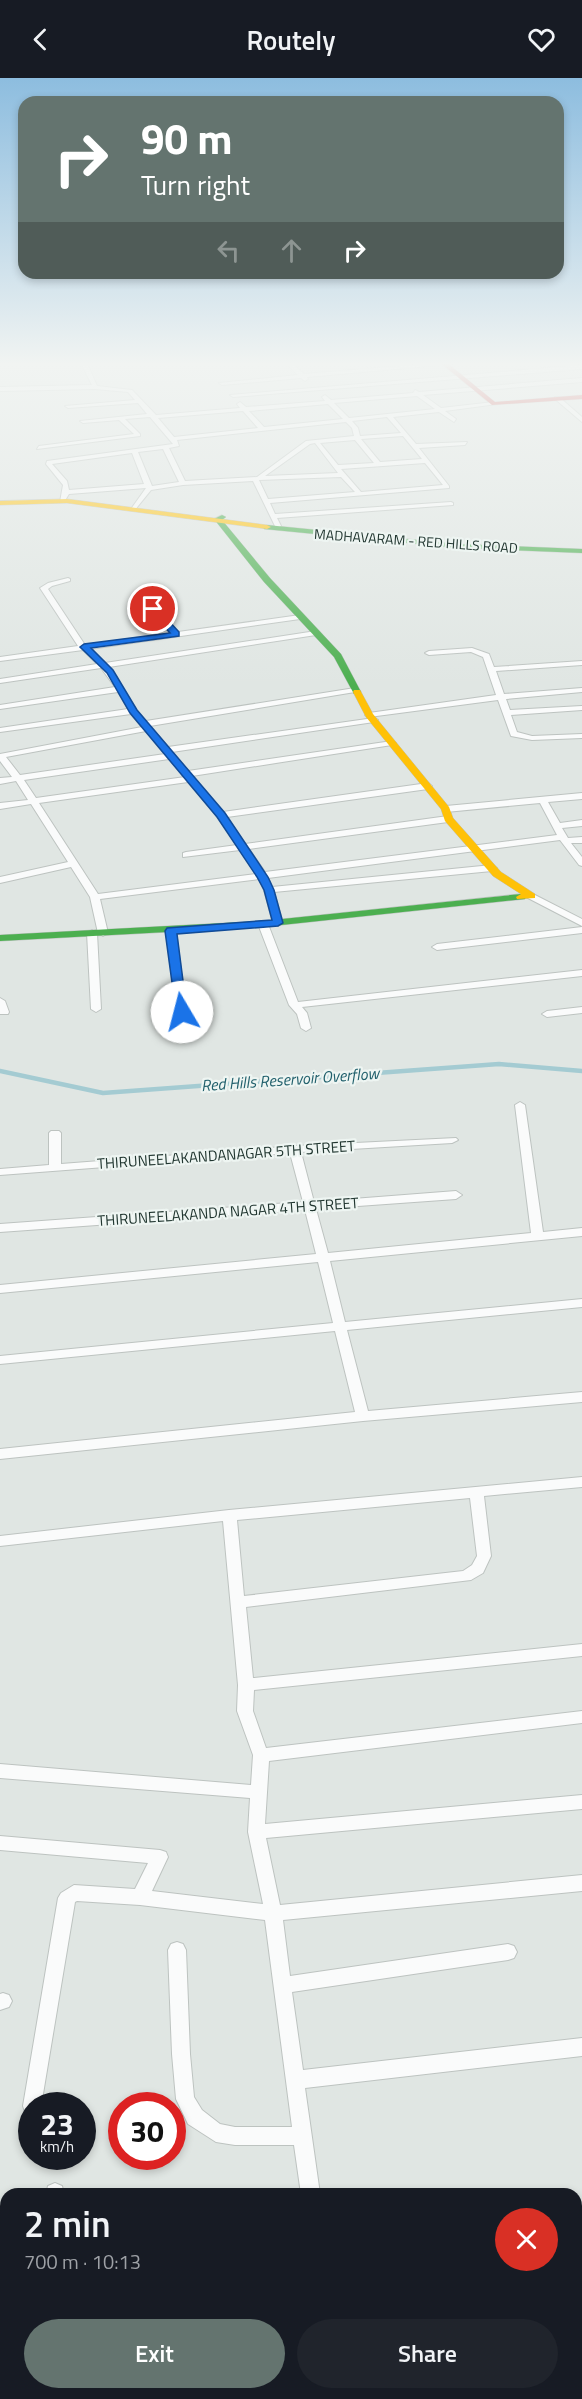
<!DOCTYPE html>
<html lang="en">
<head>
<meta charset="utf-8">
<style>
  :root { --surface:#171b24; --page:#20242c; --text:#f1f3f6; --muted:#9ea1a6; --accent:#64746f }
  body { margin:0; font-family:"Titillium Web",sans-serif; background:var(--page); color:var(--text); height:100vh; display:flex; flex-direction:column; font-size:22px; white-space:nowrap }
  * { box-sizing:border-box; margin:0 }
  p { font-size:20px; color:var(--muted) }
  .icon { flex:none; width:33px; height:33px; fill:none; stroke:currentColor; stroke-width:2; stroke-linecap:round; stroke-linejoin:round }
  .map { position:relative; flex:1; overflow:hidden }
  .panel { position:absolute; left:0px; top:2110px; width:582px; height:212px; display:flex; flex-direction:column; background:var(--surface); border-radius:18px 18px 0 0; box-shadow:0 3px 9px #0003 }
  .panel>* { flex:none }
  .top-card { position:absolute; left:18px; top:18px; width:546px; height:183px; border-radius:18px; box-shadow:0 3px 9px #0003; background:#64746f; color:#fff; overflow:hidden }
  .speed { position:absolute; left:18px; top:2014px; display:flex; gap:12px; font-size:30px; font-weight:700; text-align:center }
  .speed>* { display:grid; place-content:center; width:78px; height:78px; border-radius:50%; background:var(--surface); box-shadow:0 3px 9px #0003; line-height:1 }
  .speed small { font-size:15px; font-weight:400 }
  .speed .limit { border:9px solid #d22; background:#fff; color:#111 }
  .pin { position:absolute; display:grid; place-items:center; width:51px; height:51px; color:#fff; margin:-26px; border:3px solid #fff; border-radius:50%; box-shadow:0 2px 6px #0007 }
  .me { position:absolute; width:66px; margin:-33px; rotate:352deg; stroke-linejoin:round; filter:drop-shadow(0 0 4px #0008) }
  .turn { display:flex; align-items:center; gap:21px; height:126px; padding:0 24px; font-size:27px }
  .turn .icon { width:78px; height:78px; stroke-width:2.5 }
  .turn b { display:block; font-size:42px; line-height:51px }
  .lanes { display:flex; align-items:center; height:57px; padding:0 24px; background:#0003; justify-content:center; gap:30px; direction:ltr }
  .lanes .off { opacity:.35 }
  .round { display:grid; place-items:center; flex:none; width:63px; height:63px; border-radius:32px; background:var(--page) }
  .summary { display:flex; align-items:center; justify-content:space-between; height:102px; padding:0 24px }
  h1 { font-size:36px; font-weight:600; line-height:45px }
  .action { display:flex; gap:12px; margin-top:auto; padding:12px 24px }
  .action a { flex:1; height:69px; border-radius:36px; background:var(--accent); color:#fff; font-size:24px; font-weight:600; line-height:69px; text-align:center }
  .action a+a { background:var(--page); color:var(--text) }
  header { display:flex; justify-content:space-between; align-items:center; height:78px; padding:0 24px; background:var(--surface); font-size:27px; font-weight:600 }
  .map>svg:first-child { display:block }
</style>
</head>
<body>
<header><svg class="icon" aria-label="back" viewBox="0 0 24 24"><path d="M15 5l-7 7 7 7"/></svg>Routely<svg class="icon" aria-label="heart" viewBox="0 0 24 24"><path d="M12 20l-8-8c-3-5 5-10 8-4 3-6 11-1 8 4z"/></svg></header>
<div class="map">
<svg width="582" height="2321" viewBox="0 0 582 2321">
  <rect width="100%" height="100%" fill="#e0e6e3"/>
  <g fill="none" stroke-linecap="round" stroke-linejoin="round">
    <!-- stream -->
    <path stroke="#a4cbd2" stroke-width="4.5" d="M0,993L103,1015L499,986L582,993"/>
    <!-- street casing -->
    <g stroke="#bdc3c0" stroke-width="2">
      <path id="street" d="M80,283H86L97,308L132,312L156,337L240,330L237,326L240,324L246,329L325,323L322,319L325,317L331,322L413,315L415,312L419,314L582,300V304L423,317L441,330L494,324L497,326L445,333L456,341L454,344L439,334L393,339L416,366L467,364L465,367L419,370L449,408V410L270,425L275,436L451,424L453,425V427L277,440L281,448L278,450L275,448L253,403L183,407L151,412L134,433L131,431L146,410L69,416L64,424H60L63,407L46,386L47,383L173,366L150,339L125,341L140,356V358L37,371L39,368L134,356L119,342L83,345L80,343L147,336L138,325L68,330L65,328L135,322L128,314L95,311L0,313V309L92,307ZM417,318L435,331L349,340L334,325ZM328,326L343,341L264,349L249,333ZM243,333L258,350L174,359L158,340ZM387,339L401,355L360,358L358,350L352,343ZM346,344L352,350L354,358L306,363L257,399L185,403L169,370L179,368L177,362ZM403,358L422,381L380,384L361,361ZM355,362L374,385L338,387L320,365ZM315,365L338,395L265,398L310,366ZM163,371L179,404L152,408L138,374ZM132,375L144,406L69,412L67,403L52,386ZM425,385L443,407L361,414L341,391ZM341,399L355,414L268,421L259,402Z
        M284,283H290L304,296L461,283H485L307,299L308,301L305,303L301,300L222,307L219,305L298,297Z
        M582,287V291L233,319L230,317Z
        M555,319H559L582,339V344L555,321Z
        M68,500L70,501V503L52,508L48,511L85,567L171,555L138,521L137,519L141,517L178,554L300,537L304,539L300,541L90,571L105,585L316,553L320,555L316,557L109,589L136,632L146,643L355,610L359,612L355,614L150,648L168,669L374,640L378,642L374,644L172,674L188,693L392,663L396,665L392,667L192,698L223,734L428,705L432,708L428,711L227,739L245,766L448,738L452,741L448,744L249,771L265,794L557,757L540,725L446,734L442,731L446,728L582,715V721L548,724L560,745L582,742V748L562,750L568,760L582,759V765H571L582,779V788L579,787L560,762L268,800L272,809L492,787L497,790L492,793L274,814L283,845L278,848L273,845L264,812L259,801L100,821L108,855L103,858L98,855L90,819L71,789L0,805V799L68,784L31,726L0,731V725L28,722L16,703L0,706V700L12,699L0,683V676L142,649L131,636L0,654V650L128,631L118,614L0,631V627L115,609L101,590L0,605V601L97,586L83,572L0,583V579L78,568L40,510L48,505ZM146,653L165,676L20,697L6,679ZM169,681L185,699L36,720L24,702ZM188,704L218,739L237,767L186,774L183,775V779L240,772L256,796L98,816L39,725Z
        M472,570L489,576L494,589L582,583V587L496,593L504,616L582,610V614L506,621L510,632L582,628V632L511,637L517,654L532,658L582,656V660L532,662L511,658L498,622L369,639L365,637L369,635L496,617L483,579L471,574L429,577L425,575L429,573Z
        M531,815L582,841V848L528,820V816Z
        M263,843L268,846L298,924L582,892V898L302,929L307,935L311,950L306,953L301,950L297,936L289,927L258,846Z
        M582,849V855L437,872L432,869L437,866Z
        M171,850L176,853L189,955L184,958L179,955L166,853Z
        M92,852L97,855L101,931L96,934L91,931L87,855Z
        M0,920L5,923L9,934L8,936H0Z
        M582,929V935L547,939L542,936L547,933Z
        M520,1024L525,1027L543,1154L582,1150V1158L330,1183L345,1244L582,1221V1229L347,1252L368,1333L582,1314V1324L363,1343L0,1381V1371L355,1334L335,1253L0,1286V1278L333,1245L318,1184L0,1215V1207L316,1176L305,1132L0,1154V1146L303,1124L290,1075L0,1097V1091L49,1087V1055L51,1053H59L61,1055V1086L295,1068L456,1060L458,1062L452,1065L301,1074L314,1124L456,1113L462,1117L456,1121L316,1131L328,1175L531,1155L515,1027Z
        M582,1399V1409L484,1418L491,1478L483,1495L471,1502L246,1529L253,1600L582,1566V1578L254,1612L253,1633L266,1670L582,1633V1645L269,1683L265,1746L582,1717V1731L266,1760L280,1827L582,1797V1813L283,1842L290,1898L508,1866L514,1868L517,1874L514,1880L508,1882L292,1914L303,1992L582,1960V1978L305,2010L320,2116H301L294,2067H235L216,2064L188,2046L176,2021L172,1976L168,1872L171,1866L177,1864L183,1866L186,1872L190,1976L194,2019L202,2032L220,2046L235,2049H292L265,1842L140,1827L77,1823L75,1824L41,2028H32V2037L25,2034L23,2028L58,1820L61,1815L74,1807L135,1811L148,1785L0,1772V1758L160,1772L166,1774L168,1779L152,1813L263,1826L248,1754L250,1720L0,1700V1686L251,1707L253,1677L237,1633L238,1607L223,1443L0,1468V1458L229,1432ZM470,1420L477,1478L472,1487L463,1493L244,1518L237,1442Z
        M3,1915L9,1917L12,1923L9,1929L0,1932V1916Z
        M55,2105L62,2108L64,2116H46L48,2108Z
        M6,2140V2160L0,2162V2142Z
        M0,2274L6,2276V2305L0,2303Z
        M7,2316H28L30,2321H9Z
        M304,2316H327L329,2321H306Z"/>
    </g>
    <!-- fast casing -->
    <g stroke="#bdc3c0" stroke-width="1">
      <path id="fast" d="M222,437L226,439L222,442L270,500L341,576L361,614L360,616H354L334,579L264,504L214,441Z
        M267,447L458,466L582,471V475L458,470L264,451L263,449Z
        M521,816L526,819L525,821L263,849L0,863V857L263,843Z"/>
    </g>
    <!-- slow casing -->
    <g stroke="#bdc3c0" stroke-width="1">
      <path id="slow" d="M67,421L267,447L271,449L267,451L67,425L0,427V423Z
        M354,612H360L373,636L449,729L453,740L501,794L535,816V820L517,821L516,819L521,816L493,798L445,743L441,731L366,639L353,614Z"/>
    </g>
    <!-- jam casing -->
    <g stroke="#bdc3c0" stroke-width="1">
      <path id="jam" d="M438,283H445L495,324L582,317V321L492,327Z"/>
    </g>
    <!-- street -->
    <use href="#street" fill="#fafbfb" fill-rule="evenodd"/>
    <!-- fast -->
    <use href="#fast" fill="#4caf50" fill-rule="evenodd"/>
    <!-- slow -->
    <use href="#slow" fill="#ffc107" fill-rule="evenodd"/>
    <!-- jam -->
    <use href="#jam" fill="#c62828" fill-rule="evenodd"/>
  </g>
  <!-- sky -->
  <linearGradient id="sky" x2="0" y2="1"><stop stop-color="#8dbddf"/><stop offset="0.47" stop-color="#f1f4f2"/><stop offset="1" stop-color="#f1f4f2" stop-opacity="0"/></linearGradient>
  <rect width="582" height="608" fill="url(#sky)"/>
  <!-- route -->
  <path fill="#1a73e8" stroke="#114b97" stroke-width="1.5" d="M150,529H156L179,554V558L91,570L113,592L137,632L225,735L268,799L274,812L283,845L278,848L177,856L187,934L182,938L176,934L165,853L167,850L272,842L264,812L257,799L217,739L130,635L107,595L80,569L84,566L170,555L150,533Z"/>
  <g text-anchor="middle" stroke-width="4.5" stroke-linejoin="round" paint-order="stroke">
    <!-- far-street labels -->
    <g font-size="14" fill="#213630" stroke="#eef5f2">
      <text transform="translate(416 463) rotate(4)" y="5">MADHAVARAM - RED HILLS ROAD</text>
    </g>
    <!-- street labels -->
    <g font-size="15" fill="#213630" stroke="#eef5f2">
      <text transform="translate(226 1077) rotate(-4)" y="5">THIRUNEELAKANDANAGAR 5TH STREET</text>
      <text transform="translate(228 1134) rotate(-4)" y="5">THIRUNEELAKANDA NAGAR 4TH STREET</text>
    </g>
    <!-- water labels -->
    <g font-size="16" font-style="italic" fill="#21606c" stroke="#eef5f2">
      <text transform="translate(290 1001) rotate(-4)" y="6">Red Hills Reservoir Overflow</text>
    </g>
  </g>
</svg>
<div class="speed"><div>23<small>km/h</small></div><div class="limit">30</div></div>
<div class="pin" style="left:153px;top:531px;background:#d93025"><svg class="icon" aria-label="arrive" viewBox="0 0 24 24"><path d="M6 21V4h12l-3 4 3 4H6"/></svg></div>
<svg class="me" style="left:182px;top:934px" viewBox="-20 -20 40 40"><circle r="19" fill="#fff"/><path d="M0-13L10 11 0 6-10 11z" fill="#1a73e8"/></svg>
<div class="top-card">
<div class="turn"><svg class="icon" aria-label="right" viewBox="0 0 24 24"><path d="M7 20v-9h11M14 6l5 5-5 5"/></svg><div><b>90 m</b>Turn right</div></div>
<div class="lanes"><svg class="icon off" aria-label="left" viewBox="0 0 24 24"><path d="M17 20v-9H6M10 6l-5 5 5 5"/></svg><svg class="icon off" aria-label="ahead" viewBox="0 0 24 24"><path d="M12 20V5M6 11l6-6 6 6"/></svg><svg class="icon" aria-label="right" viewBox="0 0 24 24"><path d="M7 20v-9h11M14 6l5 5-5 5"/></svg></div>
</div>
<section class="panel">
<div class="summary"><div><h1>2 min</h1><p>700 m · 10:13</p></div><a class="round" style="background:#d93025;color:#fff"><svg class="icon" aria-label="close" viewBox="0 0 24 24"><path d="M6 6l12 12M18 6L6 18"/></svg></a></div>
<div class="action"><a>Exit</a><a>Share</a></div>
</section>
</div>
</body>
</html>
